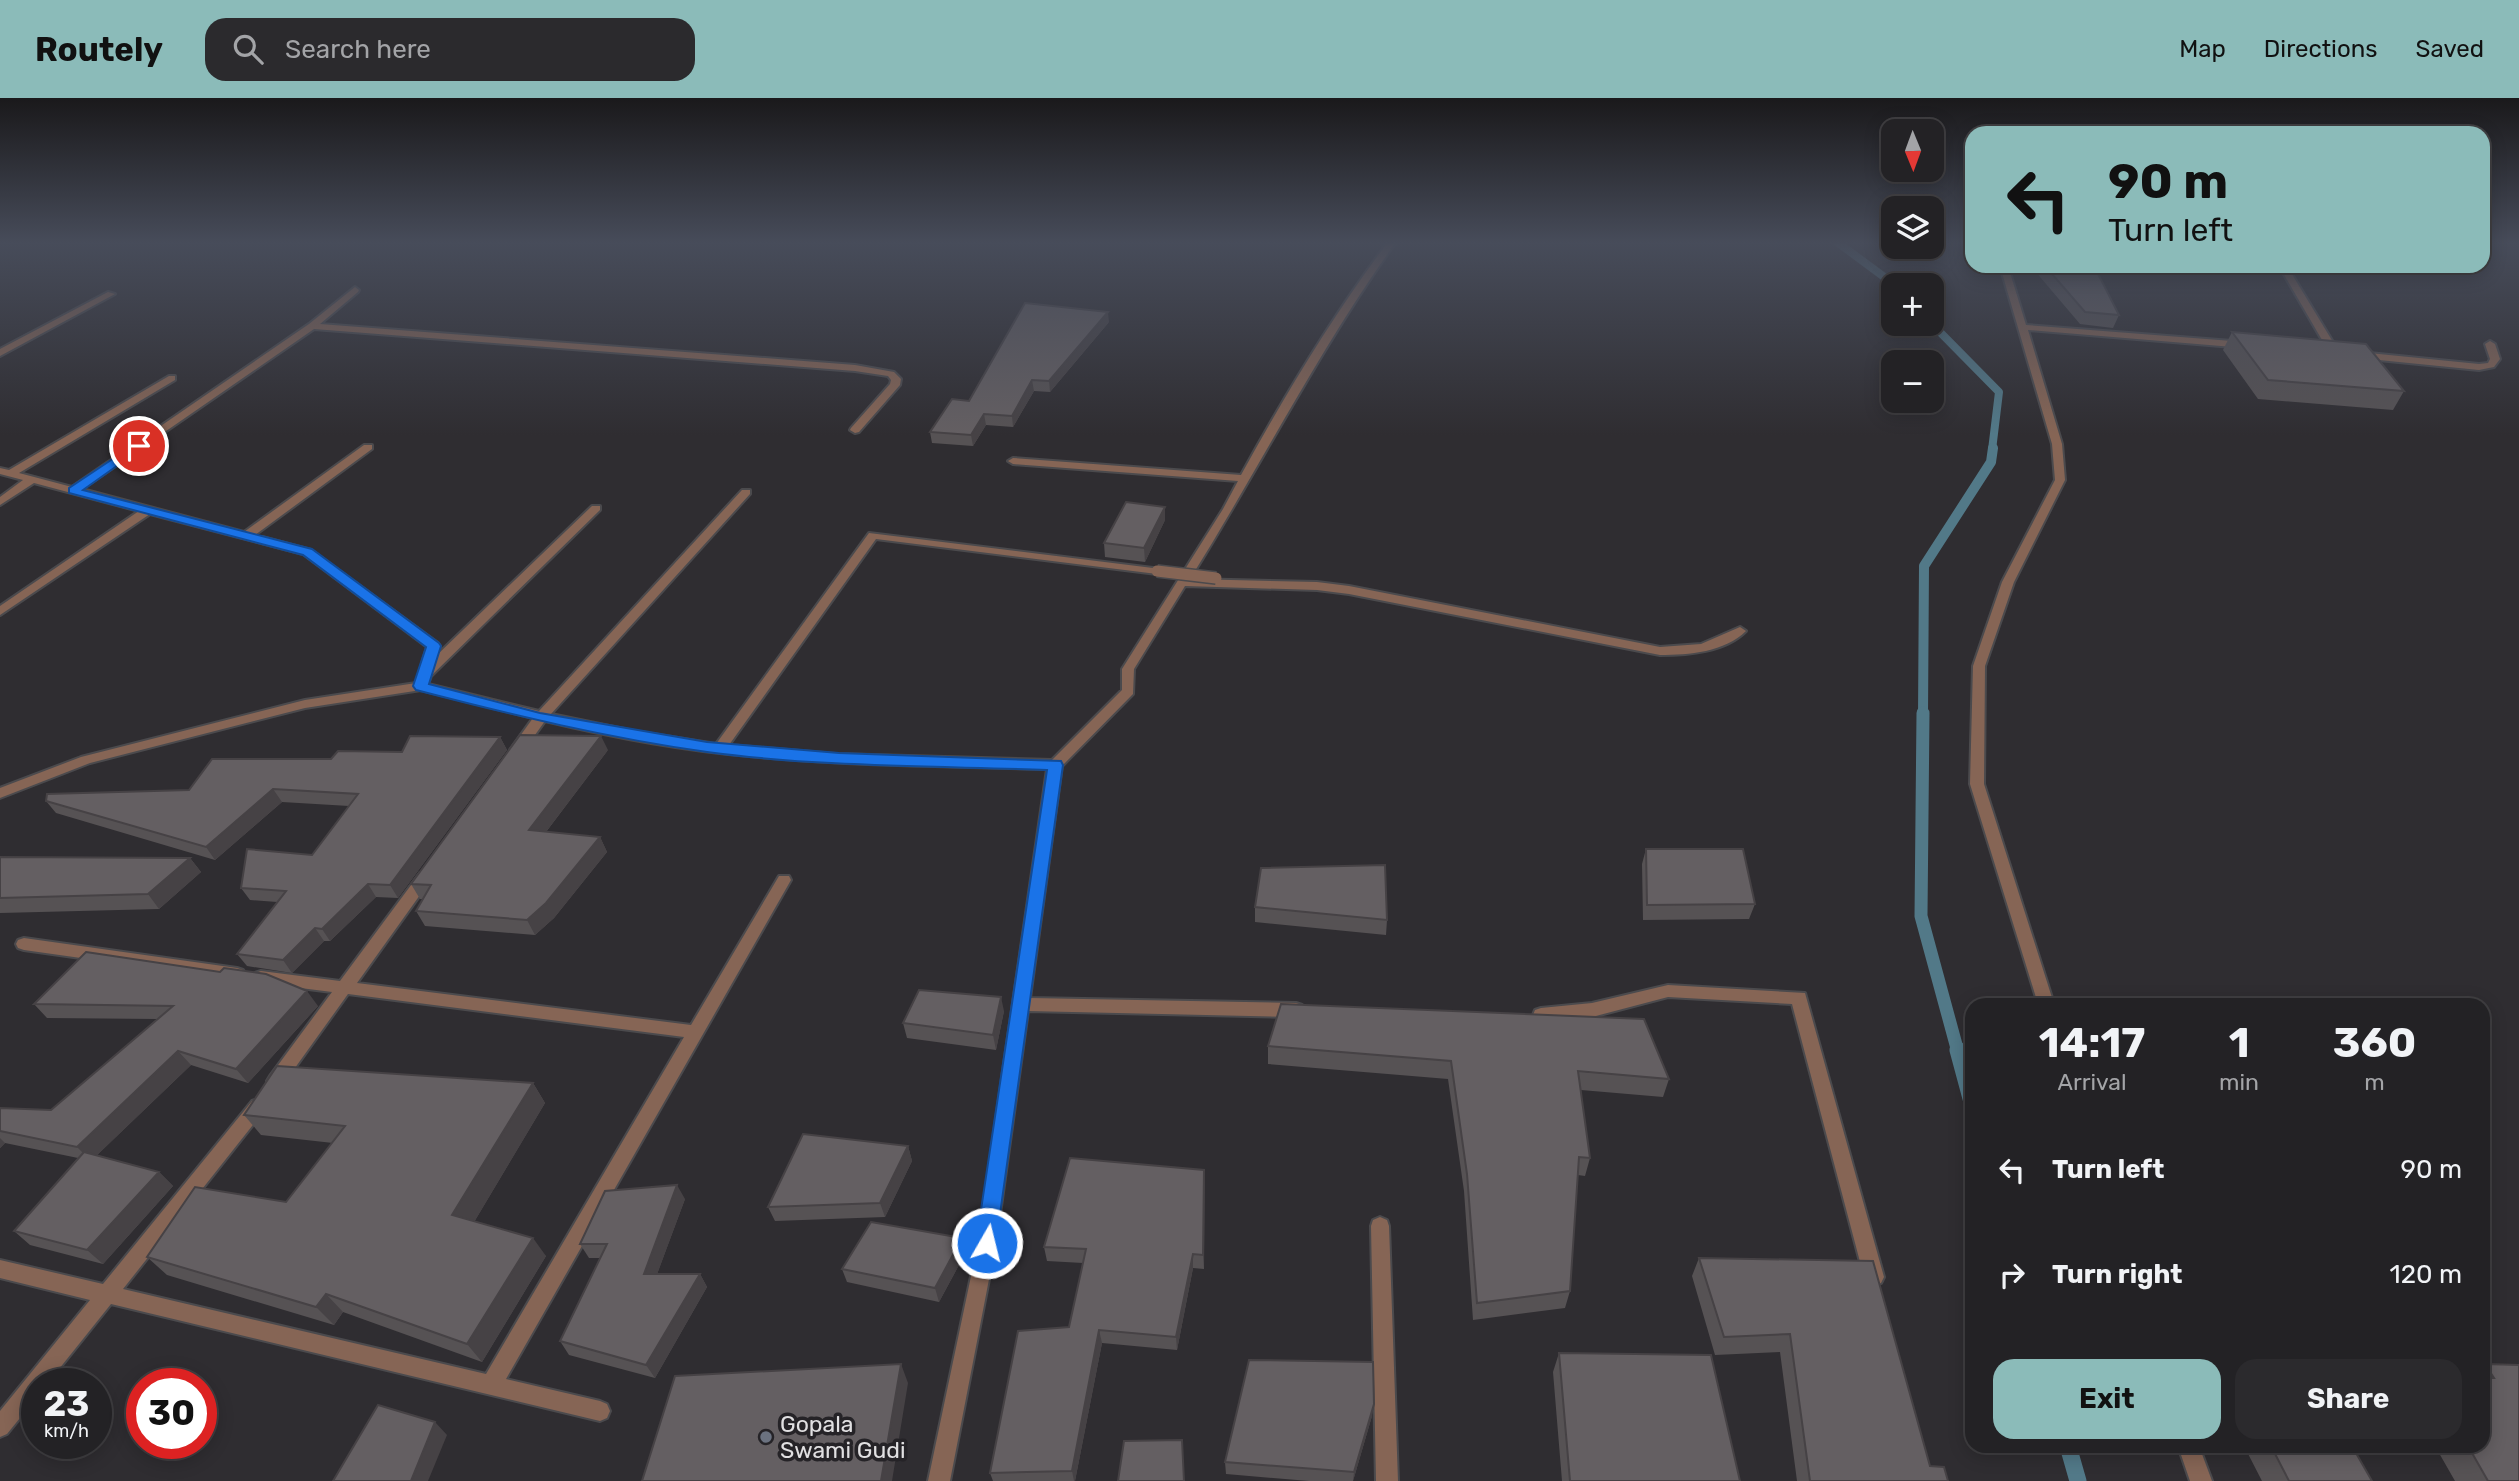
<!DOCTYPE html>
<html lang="en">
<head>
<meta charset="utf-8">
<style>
  :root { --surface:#232225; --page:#2b2a2d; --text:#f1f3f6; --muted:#a3a4a7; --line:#403f42; --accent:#8bbbb9 }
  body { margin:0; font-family:Rubik,sans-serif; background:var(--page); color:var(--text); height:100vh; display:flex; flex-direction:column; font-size:26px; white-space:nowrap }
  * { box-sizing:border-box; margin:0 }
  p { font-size:23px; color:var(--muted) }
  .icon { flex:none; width:38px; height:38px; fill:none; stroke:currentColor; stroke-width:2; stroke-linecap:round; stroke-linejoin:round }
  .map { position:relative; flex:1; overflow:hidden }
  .details { position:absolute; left:1965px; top:900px; width:525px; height:455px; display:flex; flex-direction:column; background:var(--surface); border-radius:21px; box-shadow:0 4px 18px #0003,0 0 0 2px var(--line) }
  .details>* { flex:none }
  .guide { position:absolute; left:1965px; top:28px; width:525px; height:147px; border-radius:21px; box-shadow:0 4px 18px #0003,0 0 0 2px var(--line); background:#8bbbb9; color:#111; overflow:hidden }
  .needle { width:46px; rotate:179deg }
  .buttons { position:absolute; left:1881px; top:21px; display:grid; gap:14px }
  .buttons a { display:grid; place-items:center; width:63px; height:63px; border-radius:14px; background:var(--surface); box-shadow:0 4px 18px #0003,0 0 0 2px var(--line); font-size:35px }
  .speed { position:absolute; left:21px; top:1270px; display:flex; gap:14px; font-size:35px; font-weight:700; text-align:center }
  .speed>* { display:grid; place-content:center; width:91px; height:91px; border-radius:50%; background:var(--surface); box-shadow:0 4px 18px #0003,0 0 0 2px var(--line); line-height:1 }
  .speed small { font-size:18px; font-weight:400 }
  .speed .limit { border:10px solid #d22; background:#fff; color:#111 }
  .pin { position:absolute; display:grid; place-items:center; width:60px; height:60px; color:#fff; margin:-30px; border:4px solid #fff; border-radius:50%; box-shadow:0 2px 7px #0007 }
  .me { position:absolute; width:77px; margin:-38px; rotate:8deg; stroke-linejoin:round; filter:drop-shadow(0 0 5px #0008) }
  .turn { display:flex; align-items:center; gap:24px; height:147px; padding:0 28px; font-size:32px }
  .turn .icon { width:91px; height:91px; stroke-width:2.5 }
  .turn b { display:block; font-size:49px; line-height:60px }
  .eta { display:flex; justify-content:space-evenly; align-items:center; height:119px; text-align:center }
  .eta b { font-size:42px; font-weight:700; line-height:49px }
  .button { display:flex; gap:14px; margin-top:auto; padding:14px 28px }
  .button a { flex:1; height:80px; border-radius:21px; background:var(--accent); color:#111; font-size:28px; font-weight:700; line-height:80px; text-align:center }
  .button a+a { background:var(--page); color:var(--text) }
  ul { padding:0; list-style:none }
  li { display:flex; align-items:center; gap:21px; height:105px; padding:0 28px }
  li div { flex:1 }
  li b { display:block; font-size:26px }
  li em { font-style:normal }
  header { display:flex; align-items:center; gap:42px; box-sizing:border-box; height:98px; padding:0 35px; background:var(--accent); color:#111 }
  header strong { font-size:33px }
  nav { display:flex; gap:38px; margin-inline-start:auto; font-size:24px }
  .search { width:490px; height:63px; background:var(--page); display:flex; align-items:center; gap:18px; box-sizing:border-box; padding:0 24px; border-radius:21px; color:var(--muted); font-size:26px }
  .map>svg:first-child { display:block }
</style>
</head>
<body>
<header>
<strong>Routely</strong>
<div class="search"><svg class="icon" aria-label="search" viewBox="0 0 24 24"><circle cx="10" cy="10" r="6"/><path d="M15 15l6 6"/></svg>Search here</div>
<nav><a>Map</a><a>Directions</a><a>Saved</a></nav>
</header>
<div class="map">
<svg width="2519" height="1383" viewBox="0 0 2519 1383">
  <rect width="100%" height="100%" fill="#2f2d31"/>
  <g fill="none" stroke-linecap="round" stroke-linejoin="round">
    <!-- stream-far3 -->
    <path stroke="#527988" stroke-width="8" d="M1837,144L1895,187
      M1932,226L1999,294L1992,352"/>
    <!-- stream-far2 -->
    <path stroke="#527988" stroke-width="10" d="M1923,617L1924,468L1991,364L1993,350"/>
    <!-- stream-far1 -->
    <path stroke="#527988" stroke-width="13" d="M1923,615L1921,818L1958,954"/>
    <!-- stream -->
    <path stroke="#527988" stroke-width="17" d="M1958,952L1972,1004
      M2068,1348L2078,1383"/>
    <!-- street casing -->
    <g stroke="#4b4a4d" stroke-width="4">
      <path id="street" d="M1388,144H1396C1319,251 1260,369 1190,481L1317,484L1349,488L1660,549L1701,546L1740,529L1746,533C1725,554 1689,557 1660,557L1349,496L1317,492L1185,488L1134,571L1133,596L1062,668L1030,900L1296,905L1302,907L1304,912L1302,917L1296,919L1028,913L996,1145L950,1383H928L978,1145L1047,671C948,668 848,668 749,658C680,652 612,639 545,623L522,655L517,656L510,652L533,620L421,592L305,610L90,665L0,700V690L81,659L305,602L416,585L427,549L303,456L150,416L0,517V508L139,413L34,385L0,407V399L23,382L0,376V370L9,372L169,278H175V282L19,375L72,389L309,226L355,189L359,192L358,194L320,226L855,267L894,274L901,281L900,287L859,334L855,335L850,332L851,330L890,286L891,282L888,278L855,273L314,231L82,391L244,434L364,347H372V351L255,437L311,452L438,545L440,548L437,557L592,408H600V412L431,578L428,586L539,613L742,392H750V396L551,616L634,633L716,646L869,435L1161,471L1163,473L1157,476L876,441L729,647L836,656L1052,662L1122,592V571L1223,411L1238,383L1013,366L1008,363L1013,360L1241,377C1285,297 1333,217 1388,144Z
        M2000,168H2008L2026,227L2245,244L2250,247L2245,250L2028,232L2062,346L2065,382L2014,484L1985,568L1984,686L2054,906H2038L1970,686L1973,568L2002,484L2055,382L2052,346Z
        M2279,168H2287L2339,254L2337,256L2329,254Z
        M108,194L115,196L0,258V251Z
        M2490,243L2495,246L2500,261L2494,269L2479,272L2359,260L2354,257L2359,254L2479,266L2488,265L2490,261L2485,246Z
        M425,774L430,775L432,779L430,783L357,885L691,927L779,778H789L791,782L506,1281L600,1303L607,1306L610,1313L607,1320L600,1323L111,1206L47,1286H37V1299L7,1336L0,1339V1313L90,1202L0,1180V1162L103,1186L252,1003L258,1001L264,1003L267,1008L264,1013L123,1191L486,1276L684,939L348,896L282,988L276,990L270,988L267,983L270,978L332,894L261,885L255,883L253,879L255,875L261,873L340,883L420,775Z
        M24,840L237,870L243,872L245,876L243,880L237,882L24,852L18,850L16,846L18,842Z
        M1668,887L1805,895L1884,1179L1881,1185L1874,1188L1867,1185L1864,1179L1792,906L1668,899L1592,919L1541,924L1535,922L1533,917L1535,912L1541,910L1592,905Z
        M1380,1119L1387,1122L1389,1128L1398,1383H1376L1371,1128L1373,1122Z
        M2178,1348H2199L2212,1383H2190Z"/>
    </g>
    <!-- street -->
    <use href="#street" fill="#866555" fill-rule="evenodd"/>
    <!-- street-bridge casing -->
    <g stroke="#4b4a4d" stroke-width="14" stroke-linecap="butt">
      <path id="street-bridge" d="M1157,473L1216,480"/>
    </g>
    <!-- street-bridge -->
    <use href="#street-bridge" stroke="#866555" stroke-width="11"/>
  </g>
  <!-- wall -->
  <path fill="#565254" d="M2037,168H2094L2119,217L2113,230L2080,226L2035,173Z
    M1109,224L1050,294L1034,293L1013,329L986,327L973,348L932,345L930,334L969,303Z
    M2232,234L2404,293L2393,312L2258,301L2223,252Z
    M1165,422L1145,464L1105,459L1104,445Z
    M500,639L507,652L398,800L376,799L330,843H324L292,875L247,868L237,856L277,804L250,802L241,790L312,757L349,708L282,704L215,762L56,715L46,703L189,692L331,661L402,654Z
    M608,652L546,734L600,739L607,754L554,820L535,837L425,828L416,813L423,801H420L411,786Z
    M1646,751L1755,806L1749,821L1643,822L1642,766Z
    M0,759L190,760L201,774L159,811L0,815Z
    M1255,809L1387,822L1386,837L1255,824Z
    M34,906L318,908L248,985L191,967L97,1057L159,1074L173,1088L103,1166L30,1147L14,1133L78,1060L5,1045L0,1050V1010L51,1012L157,921L47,920Z
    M1004,913L996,952L907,940L903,925Z
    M1268,948L1669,981L1663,999L1581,992L1590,1060L1585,1078L1578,1077L1570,1193L1565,1210L1473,1222L1464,1093L1448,981L1268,966Z
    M533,985L545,1005L474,1124L546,1158L482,1264L343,1214L334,1227L167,1177L147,1159L286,1104L333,1045L261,1037L244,1017Z
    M908,1048L912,1063L885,1119L775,1123L768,1109Z
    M1204,1072V1171L1193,1170L1177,1252L1102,1245L1075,1383H993L990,1375L1069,1229L1083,1165L1047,1163L1044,1149Z
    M685,1101L657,1176H700L707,1189L655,1280L569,1257L560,1243L600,1160H589L580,1146Z
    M966,1154L939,1204L847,1184L842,1171Z
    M1699,1160L1873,1163L1930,1368L1948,1383H1797L1780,1254L1715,1257L1692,1178Z
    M1559,1255L1740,1383H1562L1553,1274Z
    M2485,1266L2519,1267V1383H2455L2435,1348H2483V1267Z
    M1372,1318L1353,1383H1309L1226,1376L1225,1364Z
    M2244,1348H2352L2372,1383H2262Z"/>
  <!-- shaded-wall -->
  <path fill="#464245" d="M1108,214L1109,224L1050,294L1049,283Z
    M1032,282L1034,293L1013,329L1012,318Z
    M984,316L986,327L973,348L971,337Z
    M1165,409V422L1145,464L1144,450Z
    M601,638L608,652L536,747L529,732Z
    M500,639L507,652L398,800L390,787Z
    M273,691L282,704L215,762L206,749Z
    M600,739L607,754L554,820L535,837L527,822Z
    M190,760L201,774L159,811L148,796Z
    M368,786L376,799L330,843L322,831Z
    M315,830L324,843L292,875L283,862Z
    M307,893L318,908L248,985L236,971Z
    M1001,899L1004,913L996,952L993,937Z
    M178,953L191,967L91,1063L77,1049Z
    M533,985L545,1005L467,1136L452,1117Z
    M0,1040L5,1045L0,1050Z
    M908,1048L912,1063L885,1119L880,1105Z
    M1204,1072L1205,1086L1204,1171L1203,1157Z
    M159,1074L173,1088L103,1166L87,1152Z
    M677,1087L685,1101L652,1190L644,1176Z
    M533,1140L546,1158L482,1264L467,1246Z
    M962,1140L966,1154L939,1204L935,1190Z
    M1193,1156V1170L1177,1252L1176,1239Z
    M700,1176L707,1189L655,1280L646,1267Z
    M326,1196L343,1214L334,1227L316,1209Z
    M1099,1232L1102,1245L1075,1383H1074L1072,1373Z
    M901,1266L908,1285L892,1383H881Z
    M1374,1306L1372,1318L1353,1383L1354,1374Z
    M435,1324L447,1337L428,1383H411Z"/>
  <!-- building -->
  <path fill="#645f62" stroke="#464245" stroke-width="2" d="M2045,168H2094L2119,217L2085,214Z
    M1025,205L1108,214L1049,283L1032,282L1012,318L984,316L971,337L930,334L952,301L969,303Z
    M2232,234L2366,246L2404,293L2268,282Z
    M1126,404L1165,409L1144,450L1104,445Z
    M520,637L601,638L529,732L600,739L546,805L527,822L416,813L431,787L411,786Z
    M410,638L500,639L390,787L368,786L322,831L315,830L283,862L237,856L286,793L241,790L247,751L312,757L358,696L273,691L206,749L46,703L47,696L189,692L212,661H331L338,653L402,654Z
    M1646,751H1743L1755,806L1647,807Z
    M0,759L190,760L148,796L0,800Z
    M1385,767L1387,822L1255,809L1261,770Z
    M86,854L220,874L224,870L266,876L307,893L236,971L178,953L77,1049L0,1033V1010L51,1012L173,908L34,906Z
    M919,892L1001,899L993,937L903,925Z
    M1281,906L1644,921L1669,981L1578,973L1590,1060L1579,1059L1570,1193L1477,1205L1467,1076L1451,963L1268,948Z
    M277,968L533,985L452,1117L533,1140L467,1246L326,1196L316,1209L147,1159L195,1089L286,1104L345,1028L244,1017Z
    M803,1036L908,1048L880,1105L768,1109Z
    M84,1054L159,1074L87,1152L14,1133Z
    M1070,1060L1204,1072L1203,1157L1193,1156L1176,1239L1099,1232L1072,1373L990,1375L1018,1233L1069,1229L1086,1151L1044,1149Z
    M677,1087L644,1176H700L646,1267L560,1243L607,1146H580L605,1093Z
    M871,1124L962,1140L935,1190L842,1171Z
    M1699,1160L1873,1163L1930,1368L1944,1369L1948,1383H1810L1790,1236L1724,1239Z
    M1559,1255L1711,1257L1740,1383H1570Z
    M1249,1262L1373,1264L1374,1306L1354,1374L1225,1364Z
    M901,1266L881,1383H642L675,1278Z
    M2485,1266L2519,1267V1383H2488L2468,1348H2483V1280H2494Z
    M378,1307L435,1324L411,1383H333Z
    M1182,1342L1184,1383H1118L1124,1343Z
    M2271,1348H2352L2372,1383H2289Z"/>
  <!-- sky -->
  <linearGradient id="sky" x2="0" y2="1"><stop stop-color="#1a191b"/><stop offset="0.43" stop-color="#474c5a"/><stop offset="1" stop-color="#474c5a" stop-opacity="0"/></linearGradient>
  <rect width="2519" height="337" fill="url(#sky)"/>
  <!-- route -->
  <path fill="#1a73e8" stroke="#114b97" stroke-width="2" d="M135,346L145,348L83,392L312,451L439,545L441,548L429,586L540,615L707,644L839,655L1061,663L1063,667L995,1152L987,1155L979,1152L976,1145L1047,672C934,668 819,669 707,654C608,640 512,617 416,592L413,588L426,549L303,457L69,395V390Z"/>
  <!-- markers -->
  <circle fill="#6b7280" stroke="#252327" stroke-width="2.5" cx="766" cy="1339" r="7"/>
  <g text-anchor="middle" stroke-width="7" stroke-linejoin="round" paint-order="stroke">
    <!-- near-poi labels -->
    <g font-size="23" fill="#e1e0e2" stroke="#252327" text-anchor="start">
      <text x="780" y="1334">Gopala<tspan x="780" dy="26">Swami Gudi</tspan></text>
    </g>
  </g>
</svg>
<div class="buttons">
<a><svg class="needle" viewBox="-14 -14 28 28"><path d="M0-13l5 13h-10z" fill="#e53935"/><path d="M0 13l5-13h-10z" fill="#a3a4a7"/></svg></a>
<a><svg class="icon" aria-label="layers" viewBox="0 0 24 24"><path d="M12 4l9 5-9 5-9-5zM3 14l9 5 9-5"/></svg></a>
<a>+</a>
<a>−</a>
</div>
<div class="speed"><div>23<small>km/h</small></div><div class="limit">30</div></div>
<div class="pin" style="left:139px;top:348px;background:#d93025"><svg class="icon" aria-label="arrive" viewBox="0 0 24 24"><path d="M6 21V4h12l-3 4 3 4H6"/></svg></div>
<svg class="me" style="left:987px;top:1145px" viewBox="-20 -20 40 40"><circle r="17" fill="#1a73e8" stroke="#fff" stroke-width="3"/><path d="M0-11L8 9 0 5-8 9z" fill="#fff"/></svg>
<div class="guide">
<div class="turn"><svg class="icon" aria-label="left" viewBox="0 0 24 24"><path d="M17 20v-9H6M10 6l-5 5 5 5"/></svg><div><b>90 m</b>Turn left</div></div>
</div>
<section class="details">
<div class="eta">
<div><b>14:17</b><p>Arrival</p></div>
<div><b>1</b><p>min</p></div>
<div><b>360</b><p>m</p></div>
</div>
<ul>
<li><svg class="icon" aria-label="left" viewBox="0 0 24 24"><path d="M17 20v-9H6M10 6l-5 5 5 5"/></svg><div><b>Turn left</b></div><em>90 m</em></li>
<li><svg class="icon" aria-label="right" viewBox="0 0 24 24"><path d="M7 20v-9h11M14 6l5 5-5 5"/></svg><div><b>Turn right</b></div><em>120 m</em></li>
</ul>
<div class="button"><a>Exit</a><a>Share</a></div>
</section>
</div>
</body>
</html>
